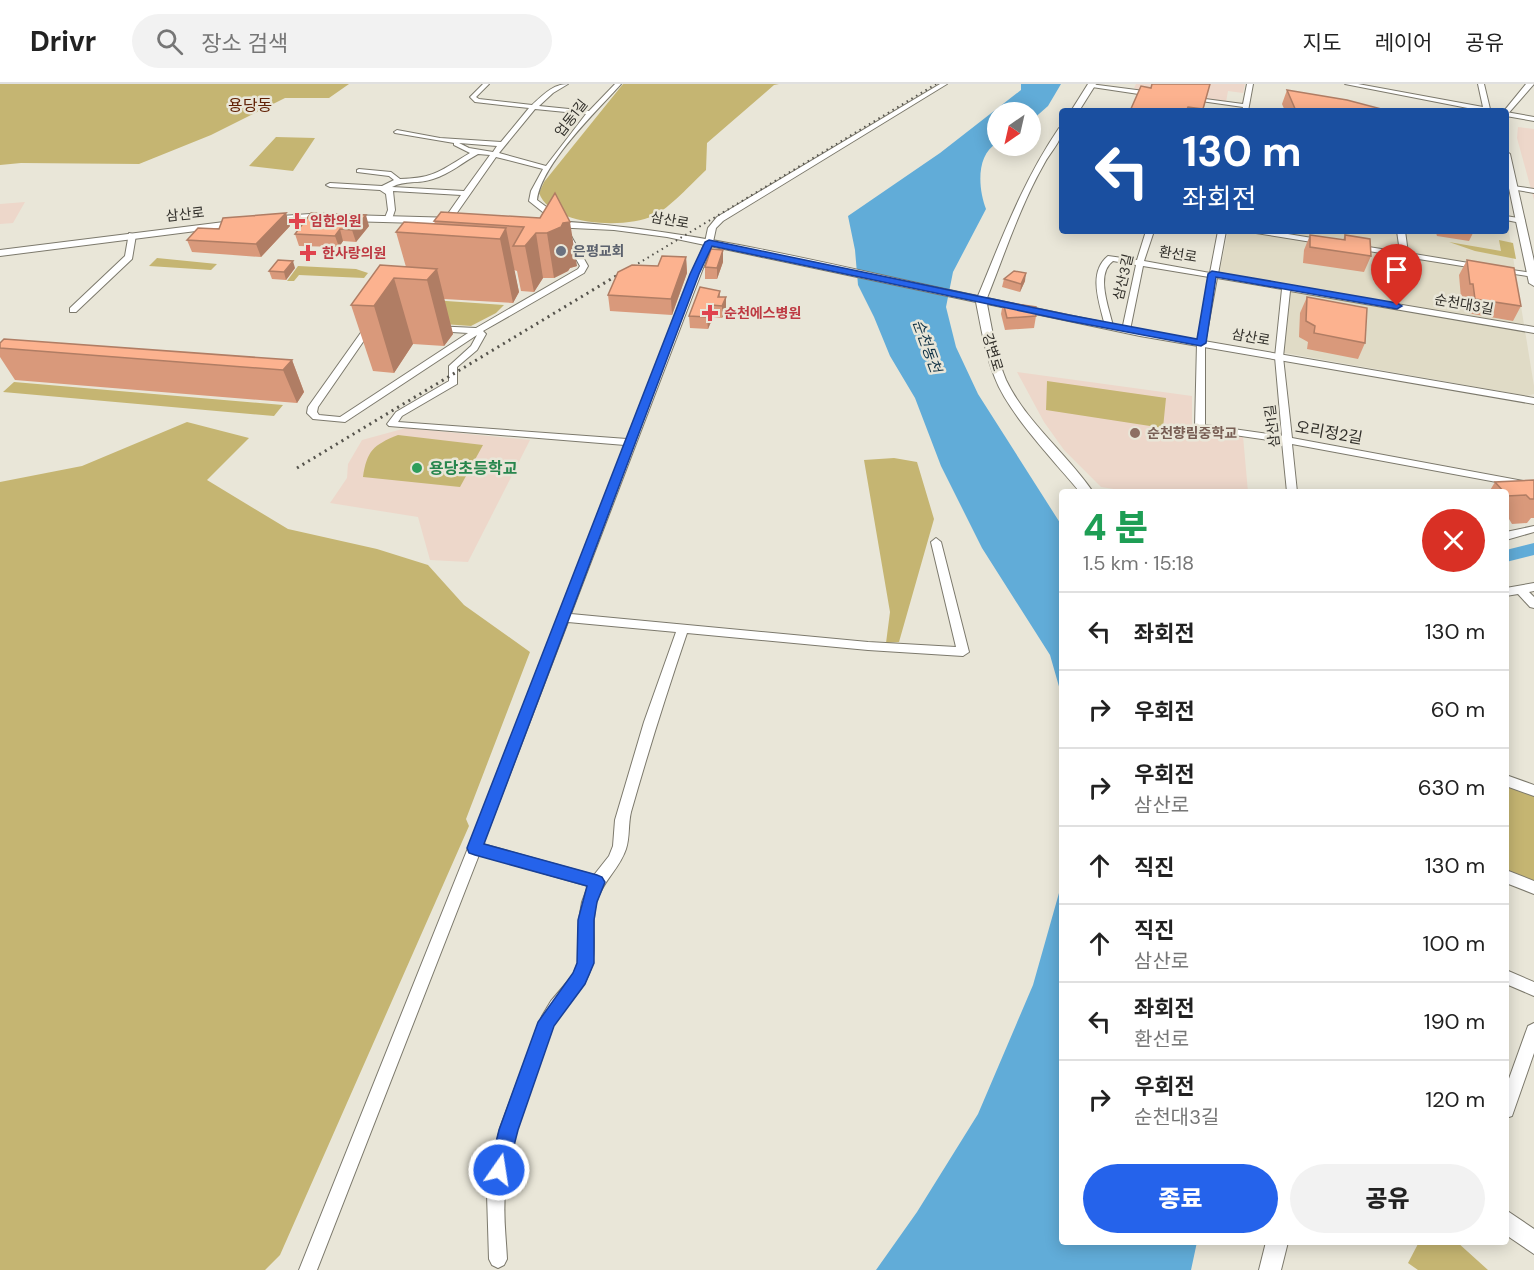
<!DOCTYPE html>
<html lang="ko">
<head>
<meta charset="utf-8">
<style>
  :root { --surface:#fff; --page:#f2f2f2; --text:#222; --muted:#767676; --line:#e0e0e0; --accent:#2563eb }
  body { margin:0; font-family:"DM Sans","Noto Sans KR",sans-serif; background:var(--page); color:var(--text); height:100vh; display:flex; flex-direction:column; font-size:22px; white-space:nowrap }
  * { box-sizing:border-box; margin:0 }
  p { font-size:20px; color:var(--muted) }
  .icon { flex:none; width:33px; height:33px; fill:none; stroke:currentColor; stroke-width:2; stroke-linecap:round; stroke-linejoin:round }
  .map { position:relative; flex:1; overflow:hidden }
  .details { position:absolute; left:1059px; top:405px; width:450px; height:756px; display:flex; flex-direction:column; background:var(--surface); border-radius:6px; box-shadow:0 3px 15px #0003 }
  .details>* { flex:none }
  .top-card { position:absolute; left:1059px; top:24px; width:450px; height:126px; border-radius:6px; box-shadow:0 3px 15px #0003; background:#1a4fa0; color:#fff; overflow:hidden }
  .needle { width:39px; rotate:214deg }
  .tools { position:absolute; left:987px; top:18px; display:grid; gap:12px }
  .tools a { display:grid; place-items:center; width:54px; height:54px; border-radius:50%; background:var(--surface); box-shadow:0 3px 15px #0003; font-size:30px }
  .pin { position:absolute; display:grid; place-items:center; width:51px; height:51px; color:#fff; margin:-62px -26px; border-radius:50% 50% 50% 0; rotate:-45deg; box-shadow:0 0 6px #0007 }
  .pin .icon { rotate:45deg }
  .me { position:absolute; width:66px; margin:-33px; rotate:13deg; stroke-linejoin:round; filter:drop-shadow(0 0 4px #0008) }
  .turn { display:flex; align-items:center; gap:21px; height:126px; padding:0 24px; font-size:27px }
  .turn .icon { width:78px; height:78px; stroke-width:2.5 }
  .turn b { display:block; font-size:42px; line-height:51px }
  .round { display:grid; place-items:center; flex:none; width:63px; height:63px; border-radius:32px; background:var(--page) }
  .head { display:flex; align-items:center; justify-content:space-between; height:102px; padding:0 24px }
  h1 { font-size:36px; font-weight:800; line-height:45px; color:#1e9e55 }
  .action { display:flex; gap:12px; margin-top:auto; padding:12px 24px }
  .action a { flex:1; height:69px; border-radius:36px; background:var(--accent); color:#fff; font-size:24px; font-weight:800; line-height:69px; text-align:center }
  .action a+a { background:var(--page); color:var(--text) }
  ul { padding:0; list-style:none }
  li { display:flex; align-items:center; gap:18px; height:78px; padding:0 24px; border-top:2px solid var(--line) }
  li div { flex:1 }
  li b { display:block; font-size:22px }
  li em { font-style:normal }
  header { display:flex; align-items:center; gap:36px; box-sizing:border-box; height:84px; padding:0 30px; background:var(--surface); border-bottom:2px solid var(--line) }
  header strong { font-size:28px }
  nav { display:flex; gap:33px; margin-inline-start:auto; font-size:21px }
  .search { width:420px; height:54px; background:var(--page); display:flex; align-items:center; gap:15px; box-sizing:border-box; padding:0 21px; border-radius:33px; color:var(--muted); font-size:22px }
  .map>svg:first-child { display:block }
</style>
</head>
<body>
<header>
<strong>Drivr</strong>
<div class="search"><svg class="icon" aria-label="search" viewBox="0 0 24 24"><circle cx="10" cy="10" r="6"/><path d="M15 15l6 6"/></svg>장소 검색</div>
<nav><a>지도</a><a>레이어</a><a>공유</a></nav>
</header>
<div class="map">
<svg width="1534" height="1186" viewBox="0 0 1534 1186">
  <rect width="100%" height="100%" fill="#e9e6d8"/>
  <!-- built -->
  <path fill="#e0dbc6" d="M1506,130L1534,302V310L1527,312L1279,268L1286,203L1219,190L1228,147H1506Z"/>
  <!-- education -->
  <path fill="#edd7ca" d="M1136,0H1245L1243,9L1228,7L1226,18L1138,6L1134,4Z
    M1518,43L1534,45V116L1517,54Z
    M25,118L13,139L0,140V120Z
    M1017,288L1192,312V345L1243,352L1248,408H1133L1101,403L1064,366L1044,338Z
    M406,344L530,356L468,478L430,476L418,433L330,419L347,394L348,380L362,356Z"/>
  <!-- green -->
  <path fill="#c5b572" d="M0,0H349L329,14H285L211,51L139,80L21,79L0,81Z
    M623,0H779L774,1L707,59L706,86C691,100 670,124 653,132C625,145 551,142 539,109L544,98Z
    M276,53L315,54L293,87L249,82Z
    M1499,156L1513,159L1516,175L1475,167L1449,158L1501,167Z
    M157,174L217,180L211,186L149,182Z
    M298,182L356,185L368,189L364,194L299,191L294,197H287Z
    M403,214L504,221L496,229L471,242L388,236Z
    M1047,297L1166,314L1163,344L1046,326Z
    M14,298L283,321L274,332L3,308Z
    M187,338L249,354L207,396L288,445L377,465L428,481L464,521L530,568L466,735L469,742L280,1171L265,1186H0V398L82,382Z
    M398,351L483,361L460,403L363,393C367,367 373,361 398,351Z
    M894,374L917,378L934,435L899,558L886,559L890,528L864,376Z
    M1506,701L1534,711V800L1506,789Z
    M1419,1158H1457L1488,1186H1418L1408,1179Z"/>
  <!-- water -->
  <path fill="#61acd8" d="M1021,0H1061L1048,22L1031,37L1030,28H998L997,59C976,71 978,104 986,125L953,188L946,223L956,263L978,310L1062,442V613L1050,571L982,464L941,382L915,314L890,272L874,233L858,201L855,166L848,132L940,69L1021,6Z
    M1062,708V1158H1197L1191,1186H876L917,1128L978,1030L1033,901L1059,809Z"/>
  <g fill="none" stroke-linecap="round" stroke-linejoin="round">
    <!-- river -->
    <path fill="#61acd8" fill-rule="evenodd" d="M1534,459V471L1506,478V466Z"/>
    <!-- minor casing -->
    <g stroke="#7c796c" stroke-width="2">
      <path id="minor" d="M483,0H489L476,13L479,15L532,21C543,11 553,0 568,0L553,9L539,22L589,27L615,0H621C596,28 542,79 537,116L560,133V137H554L529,117L531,107L543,85L496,73L447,143H444L440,141L461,111L393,107L395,126L391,138H388L384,136L388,126L386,110L380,106L330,103L326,101L330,99L382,102L394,96L389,92L357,88V86L359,85L391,88L400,95C436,94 441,86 470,69L454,61V59L395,49L394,48L397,46L440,54L501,58L529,24L475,18L470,13ZM535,25L586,30L546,82L499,69ZM459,59L497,62L493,68L469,64ZM478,70L490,71L464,107L392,103C405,96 419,100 433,95C450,90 463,78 478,70Z
        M940,0H947L723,137L716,144L713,158L571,530L868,558L956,563L931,458L936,454L941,458L969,568L963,572L868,566L687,549C667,608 648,668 631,728C628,740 630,753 626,765C620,784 603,797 597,816C590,837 597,859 592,880C587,904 565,921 553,941C532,996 510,1051 505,1110C503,1132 506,1153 507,1175L504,1181L498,1184L492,1181L489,1175L487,1110L490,1088L500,1044L542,932L551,917L573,891L578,879L579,836L582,818L588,802L479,771L317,1186H299L468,764L625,361L389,342L387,340L396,328L449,297V282L471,262L477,251L345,338L313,335L307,329L308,323L367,240L374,242L318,323L317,328L319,331L340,333L468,249L436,247L432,244L433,242L476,244L578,185L580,182L563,152L567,150L571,152L588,182L584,189L483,247L486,250L477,266L457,283V300L402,332L398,338L627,355L705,158L708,144L717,133ZM568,538L676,548L644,638L615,736L613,762L609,772L594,791L483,760Z
        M1090,0L1152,8L1155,10L1152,12L1092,3Z
        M1247,0H1253L1248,27H1242L1243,23L1187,15L1190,13L1243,20Z
        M1345,0H1358L1483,23L1478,0H1484L1490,25L1496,27H1483Z
        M1506,28L1534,33V37L1506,32Z
        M1513,102L1534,105V109L1511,105L1509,104Z
        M1506,132L1524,135L1525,137L1521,139L1506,136Z
        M1146,147H1154L1144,177L1210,189L1218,147H1226L1218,190L1534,243V249L1290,207L1283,273L1292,354L1534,399V405L1292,360L1297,408H1287L1282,358L1200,346L1195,343L1197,259L1209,193L1143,182L1130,246L1126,249L1122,246L1136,181L1113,177C1095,190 1109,224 1113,242L1109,245L1105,242C1100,220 1087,189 1108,172L1137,176ZM1217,194L1282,205L1275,273L1282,352L1205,341V259Z
        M1252,147H1270L1324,156L1328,158L1324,160L1256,149Z
        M1397,147H1405L1408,169L1481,181L1485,183L1481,185L1356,165L1352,163L1356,161L1400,168Z
        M129,149L136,151L132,175L76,228H70V224L125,172Z
        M1498,184L1533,189L1534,193L1501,188L1497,186Z
        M1534,442V448L1506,456V448Z
        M1534,499V507L1529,508L1534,513V524L1530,523L1518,510L1506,512V504Z
        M1506,691L1534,701V712L1506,702Z
        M1506,786L1534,797V810L1506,799Z
        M1506,886L1534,898V912L1506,900Z
        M1534,939V969L1512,1032L1506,1034V1003L1528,942Z"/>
    </g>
    <!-- major casing -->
    <g stroke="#7c796c" stroke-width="2">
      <path id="major" d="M1088,0H1096L1079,27H1071Z
        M1526,0H1534L1506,32L1504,27Z
        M1059,44H1062C1062,58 1050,68 1044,80C1020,122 1005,169 987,214L1140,246L1534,314V320L1140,252L987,220C992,245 996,272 1006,296C1026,338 1067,370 1093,408H1080C1055,378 1008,329 995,294C985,269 981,243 976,218L667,153L614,146L552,143L547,140L552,137C696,144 837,183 978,212C1002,154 1023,97 1059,44Z
        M1506,67L1510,70L1534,177V202L1529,199L1506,90Z
        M310,130L456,134L461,137L456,140L310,136L267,139L262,136L267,133Z
        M240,136L243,137V141L0,172V166Z
        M1506,1126L1534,1145V1170L1506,1151Z
        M1266,1158H1288L1281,1186H1259Z"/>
    </g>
    <!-- minor -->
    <use href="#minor" fill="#fff" fill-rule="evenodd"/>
    <!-- major -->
    <use href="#major" fill="#fff" fill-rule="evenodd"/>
    <!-- rail-far1 -->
    <path stroke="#55534c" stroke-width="2" stroke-dasharray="1.5 4" stroke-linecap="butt" d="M624,188L936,0"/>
    <!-- rail -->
    <path stroke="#55534c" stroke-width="3" stroke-dasharray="2 4.5" stroke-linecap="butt" d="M297,384L626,186"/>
  </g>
  <!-- wall -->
  <path fill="#d9997b" d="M1210,0L1203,27H1130Z
    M1287,6L1385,26L1433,27H1285L1282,20Z
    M540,134L577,182L570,184L568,187L554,194H543L534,208L521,207L517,187L514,186L519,208L513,219L444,215L453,250L444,262L413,260L394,289L373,287L351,221L406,183L396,148L435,140L434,137Z
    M290,142L261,173L192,168L187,156L219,145Z
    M369,142L356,158L343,157L339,163L299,162L295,150Z
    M1425,147H1474L1469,157L1437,152L1436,149Z
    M1310,151L1343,156L1345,151L1371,172L1364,188L1303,179L1304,166Z
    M723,166V178L717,195H705V183Z
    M686,173L687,189L672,231L610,227L608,211L658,182Z
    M1467,176L1521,222L1513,237L1467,229L1465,215L1461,214L1459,191Z
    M295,184L286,196L272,195L269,187Z
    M1004,195L1025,197L1020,208L1002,203Z
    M720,207V213H726V225L722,234L713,233L708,245L690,244L689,232Z
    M1307,213L1365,259L1358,275L1307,265L1308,258L1299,253L1300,229Z
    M1003,218L1036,232L1034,244L1005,246L1001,230Z
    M0,259L292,276L304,308L297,319L15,296L0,273Z
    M1534,396V434H1531L1527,439L1512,440L1509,435L1506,436V408H1489L1495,398Z"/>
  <!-- shaded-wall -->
  <path fill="#b07d64" d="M286,129L290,142L261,173L256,160Z
    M366,131L369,142L356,158L352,146Z
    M570,138L577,182L570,184L568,187L554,194L547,149L563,139Z
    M506,144L519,208L513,219L500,155Z
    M340,145L343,157L339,163L335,152Z
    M536,149L543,194L534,208L525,162Z
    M723,166V178L717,195V184Z
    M686,173L687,189L672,231L671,215Z
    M293,177L295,184L286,196L284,188Z
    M437,185L453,250L444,262L427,196Z
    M1026,189L1025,197L1020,208L1021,200Z
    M394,194L413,260L394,289L374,222Z
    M726,213V225L722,234V222Z
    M712,221L713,233L708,245L707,233Z
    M292,276L304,308L297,319L283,286Z"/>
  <!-- building -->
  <path fill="#fcb28f" stroke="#b07d64" stroke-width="1.5" d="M1152,0H1210L1203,25L1188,23L1186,27H1130L1141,2L1151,4Z
    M1287,6L1347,16L1385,26L1433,27H1296Z
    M555,109L570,138L563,139L561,143L547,149H536L525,162H513L524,143L434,137L441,128L540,134Z
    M286,129L256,160L187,156L198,144L219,145L223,134Z
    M311,129L366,131L352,146L340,145L335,152L295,150Z
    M404,138L506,144L500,155L396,148Z
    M1310,151L1345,156V151L1370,155L1371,172L1310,163Z
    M711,165L723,166L717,184L705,183Z
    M662,172L686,173L671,215L608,211L618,188L632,181L658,182Z
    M278,176L293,177L284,188L269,187Z
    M1467,176L1514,184L1521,222L1475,215L1473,200H1470Z
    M380,181L437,185L427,196L394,194L374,222L351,221Z
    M1014,187L1026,189L1021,200L1004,195Z
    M700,203L720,207L718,213H726L722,222L712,221L707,233L689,232Z
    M1307,213L1367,224L1365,259L1314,249L1315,242L1306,237Z
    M1003,218L1036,223V232L1007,234Z
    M4,255L292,276L283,286L0,264V259Z
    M1534,396V415H1530L1526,411L1507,412L1506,408H1504L1495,398Z"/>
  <!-- route -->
  <path fill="#2563eb" stroke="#184099" stroke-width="1.5" d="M709,156L1069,231L1197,255L1208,190L1212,187L1397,219L1402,222L1397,225L1216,193L1206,259L1201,262L1069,237L712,162L699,190L484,760L597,791L602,793L605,798L597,818L594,836V879L585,900L554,942L518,1046L506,1093L499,1096L492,1093L489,1086L499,1046L538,938L573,889L577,879L578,836L587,802L475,771L469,769L467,764L690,190L705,158Z"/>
  <!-- markers -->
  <g fill="#e0444e" stroke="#e9e6d8" stroke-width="2">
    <path d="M294 128h6v6h6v6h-6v6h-6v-6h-6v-6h6z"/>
    <path d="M305 160h6v6h6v6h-6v6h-6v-6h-6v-6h6z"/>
    <path d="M707 220h6v6h6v6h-6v6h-6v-6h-6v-6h6z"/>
  </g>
  <circle fill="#6b7280" stroke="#e9e6d8" stroke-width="2" cx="561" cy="167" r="6"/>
  <circle fill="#8d6e63" stroke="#e9e6d8" stroke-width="2" cx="1135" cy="349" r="6"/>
  <circle fill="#2e9e5b" stroke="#e9e6d8" stroke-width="2" cx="417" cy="384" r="6"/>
  <g text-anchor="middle" stroke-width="5" stroke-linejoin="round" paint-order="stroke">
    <!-- far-street labels -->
    <g font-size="14" fill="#312f2a" stroke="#e9e6d8">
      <text transform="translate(571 34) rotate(-52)" y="5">업동1길</text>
      <text transform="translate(185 130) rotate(-6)" y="5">삼산로</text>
      <text transform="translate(670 136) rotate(10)" y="5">삼산로</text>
      <text transform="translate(1178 170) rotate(9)" y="5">환선로</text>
      <text transform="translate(1123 193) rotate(-77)" y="5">삼산3길</text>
      <text transform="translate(1464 220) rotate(10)" y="5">순천대3길</text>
      <text transform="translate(1251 253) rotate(10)" y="5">삼산로</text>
      <text transform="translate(993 268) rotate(73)" y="5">강변로</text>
      <text transform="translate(1272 342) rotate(-97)" y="5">삼산1길</text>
    </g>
    <!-- far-health labels -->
    <g font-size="14" font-weight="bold" fill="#be3a42" stroke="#e9e6d8" text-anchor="start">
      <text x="310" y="142">임한의원</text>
      <text x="322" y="174">한사랑의원</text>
      <text x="724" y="234">순천에스병원</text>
    </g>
    <!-- far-worship labels -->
    <g font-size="14" font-weight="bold" fill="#5b616d" stroke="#e9e6d8" text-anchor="start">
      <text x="573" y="172">은평교회</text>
    </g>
    <!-- far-education labels -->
    <g font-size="14" font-weight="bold" fill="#785e54" stroke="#e9e6d8" text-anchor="start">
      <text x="1147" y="354">순천향림중학교</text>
    </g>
    <!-- far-water labels -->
    <g font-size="15" font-style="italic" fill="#0f3144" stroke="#e9e6d8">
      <text transform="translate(927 262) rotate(70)" y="5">순천동천</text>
    </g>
    <!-- far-quarter labels -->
    <g font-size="16" fill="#602005" stroke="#e9e6d8">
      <text x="250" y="27">용당동</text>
    </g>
    <!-- street labels -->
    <g font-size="16" fill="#312f2a" stroke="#e9e6d8">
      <text transform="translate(1329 348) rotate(10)" y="6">오리정2길</text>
    </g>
    <!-- leisure labels -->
    <g font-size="16" font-weight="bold" fill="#27864d" stroke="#e9e6d8" text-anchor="start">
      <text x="429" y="390">용당초등학교</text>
    </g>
  </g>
</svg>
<div class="tools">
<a><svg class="needle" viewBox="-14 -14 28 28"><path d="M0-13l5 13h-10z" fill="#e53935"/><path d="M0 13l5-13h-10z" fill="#767676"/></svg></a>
</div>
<div class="pin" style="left:1397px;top:222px;background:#d93025"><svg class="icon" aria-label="arrive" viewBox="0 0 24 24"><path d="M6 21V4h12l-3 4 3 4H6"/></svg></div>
<svg class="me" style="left:499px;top:1086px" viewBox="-20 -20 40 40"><circle r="17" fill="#2563eb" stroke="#fff" stroke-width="3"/><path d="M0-11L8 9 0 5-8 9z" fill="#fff"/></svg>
<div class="top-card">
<div class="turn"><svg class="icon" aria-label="left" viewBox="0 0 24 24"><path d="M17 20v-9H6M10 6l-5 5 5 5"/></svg><div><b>130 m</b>좌회전</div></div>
</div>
<section class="details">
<div class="head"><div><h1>4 분</h1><p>1.5 km · 15:18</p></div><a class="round" style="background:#d93025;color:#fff"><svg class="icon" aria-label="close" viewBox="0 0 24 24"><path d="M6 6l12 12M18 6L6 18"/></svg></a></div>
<ul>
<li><svg class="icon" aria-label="left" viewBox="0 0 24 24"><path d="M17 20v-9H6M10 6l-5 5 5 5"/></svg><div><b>좌회전</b></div><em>130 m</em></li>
<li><svg class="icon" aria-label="right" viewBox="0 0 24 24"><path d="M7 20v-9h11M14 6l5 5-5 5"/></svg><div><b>우회전</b></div><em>60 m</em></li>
<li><svg class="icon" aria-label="right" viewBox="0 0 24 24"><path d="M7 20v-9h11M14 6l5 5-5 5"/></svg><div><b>우회전</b><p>삼산로</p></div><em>630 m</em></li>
<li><svg class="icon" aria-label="ahead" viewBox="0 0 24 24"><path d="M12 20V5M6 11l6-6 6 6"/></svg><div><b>직진</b></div><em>130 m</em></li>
<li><svg class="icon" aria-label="ahead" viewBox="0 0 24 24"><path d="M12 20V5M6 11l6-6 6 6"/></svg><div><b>직진</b><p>삼산로</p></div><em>100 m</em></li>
<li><svg class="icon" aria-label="left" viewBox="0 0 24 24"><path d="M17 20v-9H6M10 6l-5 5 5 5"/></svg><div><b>좌회전</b><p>환선로</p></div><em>190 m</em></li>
<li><svg class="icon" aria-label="right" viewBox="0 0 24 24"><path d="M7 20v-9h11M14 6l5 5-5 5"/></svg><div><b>우회전</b><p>순천대3길</p></div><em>120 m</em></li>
</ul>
<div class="action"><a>종료</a><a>공유</a></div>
</section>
</div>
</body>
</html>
